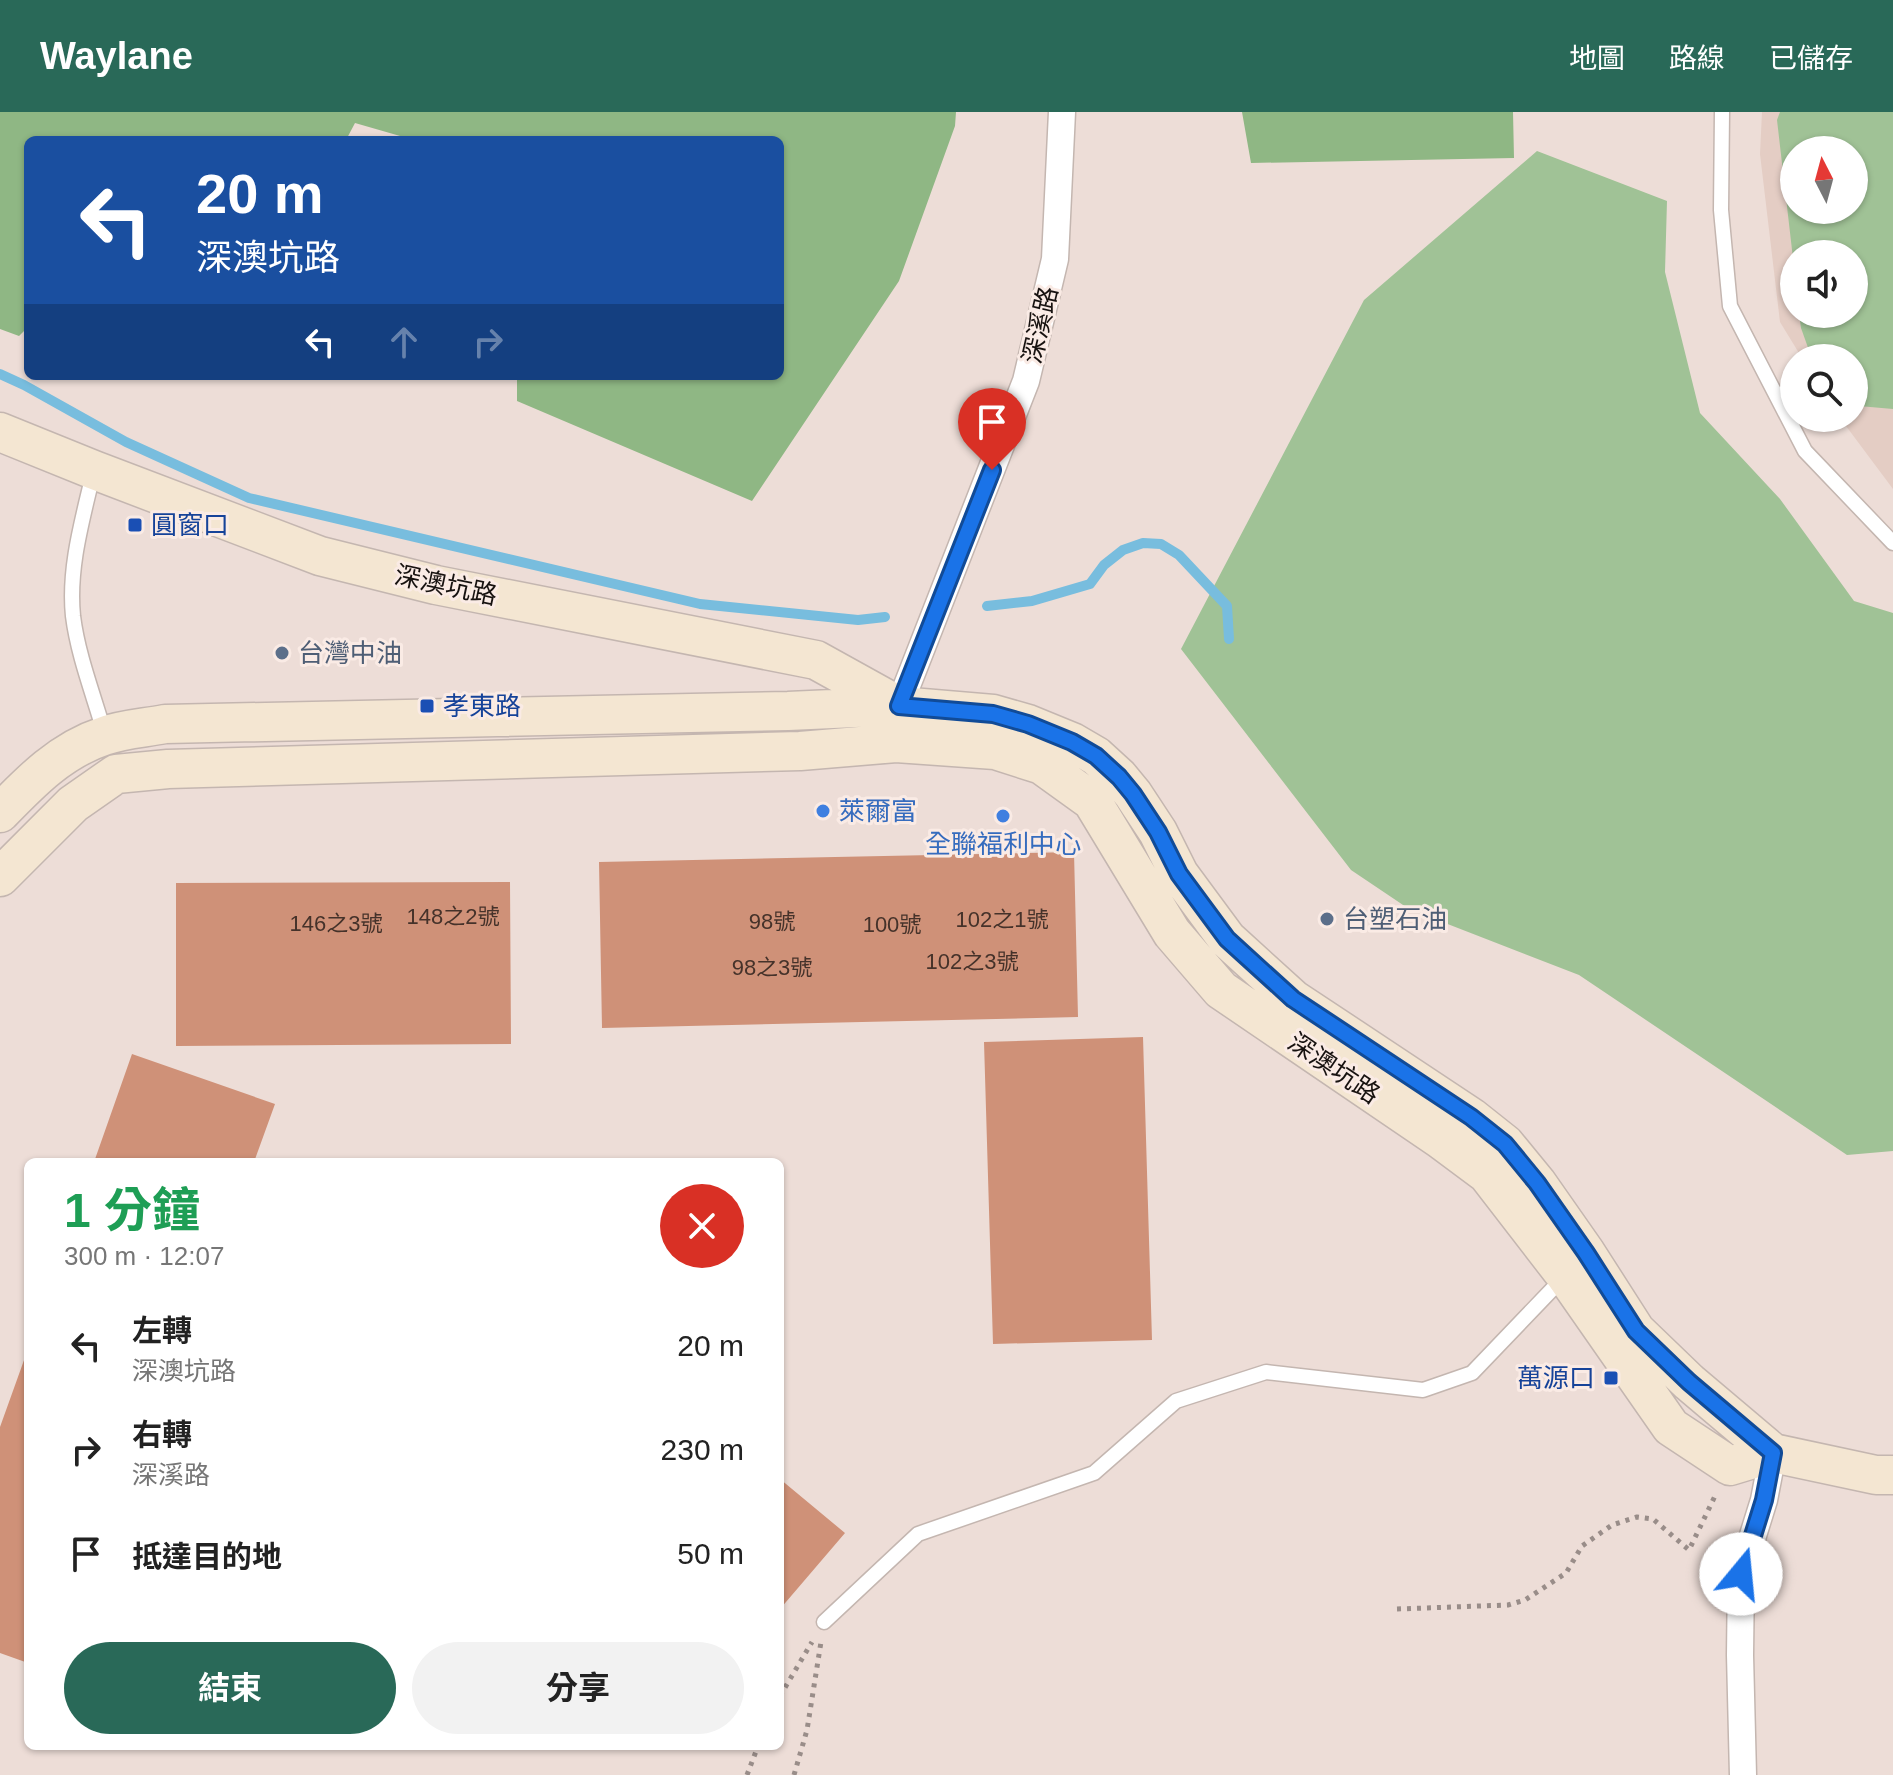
<!DOCTYPE html>
<html lang="zh-TW">
<head>
<meta charset="utf-8">
<style>
  :root { --surface:#fff; --page:#f2f2f2; --text:#222; --muted:#767676; --accent:#296958 }
  body { margin:0; font-family:Arial,"Noto Sans TC",sans-serif; background:var(--page); color:var(--text); height:100vh; display:flex; flex-direction:column; font-size:30px; white-space:nowrap }
  * { box-sizing:border-box; margin:0 }
  p { font-size:26px; color:var(--muted) }
  .icon { flex:none; width:44px; height:44px; fill:none; stroke:currentColor; stroke-width:2; stroke-linecap:round; stroke-linejoin:round }
  .map { position:relative; flex:1; overflow:hidden }
  .drawer { position:absolute; left:24px; top:1046px; width:760px; height:592px; display:flex; flex-direction:column; background:var(--surface); border-radius:12px; box-shadow:0 2px 6px #0004 }
  .drawer>* { flex:none }
  .top-card { position:absolute; left:24px; top:24px; width:760px; height:244px; border-radius:12px; box-shadow:0 2px 6px #0004; background:#1a4fa0; color:#fff; overflow:hidden }
  .needle { width:52px; rotate:354deg }
  .buttons { position:absolute; left:1780px; top:24px; display:grid; gap:16px }
  .buttons a { display:grid; place-items:center; width:88px; height:88px; border-radius:50%; background:var(--surface); box-shadow:0 2px 6px #0004; font-size:40px }
  .pin { position:absolute; display:grid; place-items:center; width:68px; height:68px; color:#fff; margin:-82px -34px; border-radius:50% 50% 50% 0; rotate:-45deg; box-shadow:0 0 8px #0007 }
  .pin .icon { rotate:45deg }
  .me { position:absolute; width:88px; margin:-44px; rotate:17deg; stroke-linejoin:round; filter:drop-shadow(0 0 6px #0008) }
  .turn { display:flex; align-items:center; gap:28px; height:168px; padding:0 40px; font-size:36px }
  .turn .icon { width:104px; height:104px; stroke-width:2.5 }
  .turn b { display:block; font-size:56px; line-height:68px }
  .lanes { display:flex; align-items:center; height:76px; padding:0 40px; background:#0003; justify-content:center; gap:40px; direction:ltr }
  .lanes .off { opacity:.35 }
  .round { display:grid; place-items:center; flex:none; width:84px; height:84px; border-radius:42px; background:var(--page) }
  .headline { display:flex; align-items:center; justify-content:space-between; height:136px; padding:0 40px }
  h1 { font-size:48px; font-weight:700; line-height:60px; color:#1e9e55 }
  .primary-button { display:flex; gap:16px; margin-top:auto; padding:16px 40px }
  .primary-button a { flex:1; height:92px; border-radius:48px; background:var(--accent); color:#fff; font-size:32px; font-weight:700; line-height:92px; text-align:center }
  .primary-button a+a { background:var(--page); color:var(--text) }
  ul { padding:0; list-style:none }
  li { display:flex; align-items:center; gap:24px; height:104px; padding:0 40px }
  li div { flex:1 }
  li b { display:block; font-size:30px }
  li em { font-style:normal }
  header { display:flex; align-items:center; gap:48px; box-sizing:border-box; height:112px; padding:0 40px; background:var(--accent); color:#fff }
  header strong { font-size:38px }
  nav { display:flex; gap:44px; margin-inline-start:auto; font-size:28px }
  .map>svg:first-child { display:block }
</style>
</head>
<body>
<header>
<strong>Waylane</strong>
<nav><a>地圖</a><a>路線</a><a>已儲存</a></nav>
</header>
<div class="map">
<svg width="1893" height="1663" viewBox="0 0 1893 1663">
  <rect width="100%" height="100%" fill="#edddd7"/>
  <!-- built -->
  <path fill="#e4cdc4" fill-rule="evenodd" d="M1762,0H1893V377L1840,306H1854V246H1802L1780,210L1760,42ZM1794,38H1854V98H1794ZM1794,142H1854V202H1794Z"/>
  <!-- green -->
  <path fill="#a0c296" fill-rule="evenodd" d="M1780,0H1893V297L1859,294L1854,291V246H1812L1811,244L1801,216L1799,202H1854V142H1794V155L1777,8ZM1794,38H1854V98H1794Z
    M1537,39L1667,89L1665,160L1700,301L1780,387L1854,489L1893,501V1039L1847,1043L1579,863L1409,797L1351,758L1181,537L1364,188Z"/>
  <!-- forest -->
  <path fill="#8fb784" d="M0,0H956L955,14L899,169L752,389L517,289V264H780V28H414L355,11L346,28H28V215L19,224L0,217Z
    M1242,0H1513L1514,46L1251,51Z"/>
  <g fill="none" stroke-linecap="round" stroke-linejoin="round">
    <!-- stream -->
    <path stroke="#78bdde" stroke-width="10" d="M0,262L24,273L126,330L249,386L700,492L858,508L885,505
      M987,494L1032,489L1090,472L1104,453L1123,438L1143,431L1161,432L1179,443L1227,494L1229,527"/>
  </g>
  <!-- building -->
  <path fill="#cf9178" d="M1074,740L1078,905L602,916L599,750Z
    M510,770L511,932L176,934V771Z
    M1143,925L1152,1228L993,1232L984,930Z
    M132,942L275,992L254,1050H94Z
    M28,1237V1551L0,1541V1315Z
    M780,1367L845,1421L780,1497Z"/>
  <g fill="none" stroke-linecap="round" stroke-linejoin="round">
    <!-- lane casing -->
    <g stroke="#c4b6b0" stroke-width="17">
      <path id="lane" d="M1722,0L1721,98L1730,194L1805,339L1893,431
        M94,358C83,406 68,455 73,504C78,544 94,584 105,623
        M824,1510L918,1422L1094,1361L1176,1289L1266,1260L1423,1278L1472,1261L1563,1166"/>
    </g>
    <!-- street casing -->
    <g stroke="#c4b6b0" stroke-width="29">
      <path id="street" d="M899,594L1026,269L1055,147L1062,0
        M1743,1663L1740,1543L1741,1462L1764,1388L1773,1341"/>
    </g>
    <!-- secondary casing -->
    <g stroke="#c4b6b0" stroke-width="41">
      <path id="secondary" d="M0,320L94,358L320,444L436,473L816,548L899,594L993,602L1028,612L1072,630L1096,644L1119,665L1133,682L1158,720L1179,762L1227,827L1293,887L1471,1005L1505,1032L1537,1071L1586,1141L1636,1219L1689,1270L1773,1341L1876,1363H1893
        M0,701C31,669 61,638 104,624C123,617 145,616 165,612L788,599L899,594
        M0,765L73,692L116,662L168,657L800,639L896,631L995,638L1042,653L1092,689L1172,821L1221,878L1440,1027L1487,1062L1565,1163L1671,1315L1730,1354L1773,1341"/>
    </g>
    <!-- path -->
    <path stroke="#998d89" stroke-width="5" stroke-dasharray="4 6" stroke-linecap="butt" d="M1397,1497L1508,1493L1525,1488L1566,1461L1582,1434L1612,1413L1637,1405L1653,1407L1689,1438L1715,1384
      M780,1584L812,1530
      M747,1663L758,1634
      M794,1663L807,1618L821,1530"/>
    <!-- lane -->
    <use href="#lane" stroke="#fff" stroke-width="14"/>
    <!-- street -->
    <use href="#street" stroke="#fff" stroke-width="26"/>
    <!-- secondary -->
    <use href="#secondary" stroke="#f4e6d2" stroke-width="38"/>
  </g>
  <g fill="none" stroke-linecap="round" stroke-linejoin="round">
    <!-- route casing -->
    <g stroke="#114b97" stroke-width="20">
      <path id="route" d="M992,358L899,594L993,602L1028,612L1072,630L1096,644L1119,665L1133,682L1158,720L1179,762L1227,827L1293,887L1471,1005L1505,1032L1537,1071L1586,1141L1636,1219L1689,1270L1773,1341L1764,1388L1741,1462"/>
    </g>
    <!-- route -->
    <use href="#route" stroke="#1a73e8" stroke-width="14"/>
  </g>
  <!-- markers -->
  <g fill="#1a4fb4" stroke="#faebe5" stroke-width="3">
    <rect x="127" y="405" width="16" height="16" rx="4"/>
    <rect x="419" y="586" width="16" height="16" rx="4"/>
    <rect x="1603" y="1258" width="16" height="16" rx="4"/>
  </g>
  <g fill="#5c6f8a" stroke="#faebe5" stroke-width="3">
    <circle cx="282" cy="541" r="8"/>
    <circle cx="1327" cy="807" r="8"/>
  </g>
  <g fill="#3f7fe0" stroke="#faebe5" stroke-width="3">
    <circle cx="823" cy="699" r="8"/>
    <circle cx="1003" cy="704" r="8"/>
  </g>
  <g text-anchor="middle" stroke-width="6" stroke-linejoin="round" paint-order="stroke">
    <!-- number labels -->
    <g font-size="22" fill="#45322a">
      <text x="453" y="812">148之2號</text>
      <text x="1002" y="815">102之1號</text>
      <text x="772" y="817">98號</text>
      <text x="336" y="819">146之3號</text>
      <text x="892" y="820">100號</text>
      <text x="972" y="857">102之3號</text>
      <text x="772" y="863">98之3號</text>
    </g>
    <!-- street labels -->
    <g font-size="26" fill="#171210" stroke="#faebe5">
      <text transform="translate(1040 213) rotate(-77)" y="9">深溪路</text>
      <text transform="translate(446 473) rotate(12)" y="9">深澳坑路</text>
      <text transform="translate(1334 956) rotate(34)" y="9">深澳坑路</text>
    </g>
    <!-- transit labels -->
    <g font-size="26" fill="#164399" stroke="#faebe5" text-anchor="start">
      <text x="151" y="422">圓窗口</text>
      <text x="443" y="603">孝東路</text>
      <text x="1595" y="1275" text-anchor="end">萬源口</text>
    </g>
    <!-- service labels -->
    <g font-size="26" fill="#4e5e75" stroke="#faebe5" text-anchor="start">
      <text x="298" y="550">台灣中油</text>
      <text x="1343" y="816">台塑石油</text>
    </g>
    <!-- shop labels -->
    <g font-size="26" fill="#366cbe" stroke="#faebe5" text-anchor="start">
      <text x="839" y="708">萊爾富</text>
      <text x="1003" y="741" text-anchor="middle">全聯福利中心</text>
    </g>
  </g>
</svg>
<div class="buttons">
<a><svg class="needle" viewBox="-14 -14 28 28"><path d="M0-13l5 13h-10z" fill="#e53935"/><path d="M0 13l5-13h-10z" fill="#767676"/></svg></a>
<a><svg class="icon" aria-label="sound" viewBox="0 0 24 24"><path d="M4 9h4l5-4v14l-5-4H4zM17 9q2 3 0 6"/></svg></a>
<a><svg class="icon" aria-label="search" viewBox="0 0 24 24"><circle cx="10" cy="10" r="6"/><path d="M15 15l6 6"/></svg></a>
</div>
<div class="pin" style="left:992px;top:358px;background:#d93025"><svg class="icon" aria-label="arrive" viewBox="0 0 24 24"><path d="M6 21V4h12l-3 4 3 4H6"/></svg></div>
<svg class="me" style="left:1741px;top:1462px" viewBox="-20 -20 40 40"><circle r="19" fill="#fff"/><path d="M0-13L10 11 0 6-10 11z" fill="#1a73e8"/></svg>
<div class="top-card">
<div class="turn"><svg class="icon" aria-label="left" viewBox="0 0 24 24"><path d="M17 20v-9H6M10 6l-5 5 5 5"/></svg><div><b>20 m</b>深澳坑路</div></div>
<div class="lanes"><svg class="icon" aria-label="left" viewBox="0 0 24 24"><path d="M17 20v-9H6M10 6l-5 5 5 5"/></svg><svg class="icon off" aria-label="ahead" viewBox="0 0 24 24"><path d="M12 20V5M6 11l6-6 6 6"/></svg><svg class="icon off" aria-label="right" viewBox="0 0 24 24"><path d="M7 20v-9h11M14 6l5 5-5 5"/></svg></div>
</div>
<section class="drawer">
<div class="headline"><div><h1>1 分鐘</h1><p>300 m · 12:07</p></div><a class="round" style="background:#d93025;color:#fff"><svg class="icon" aria-label="close" viewBox="0 0 24 24"><path d="M6 6l12 12M18 6L6 18"/></svg></a></div>
<ul>
<li><svg class="icon" aria-label="left" viewBox="0 0 24 24"><path d="M17 20v-9H6M10 6l-5 5 5 5"/></svg><div><b>左轉</b><p>深澳坑路</p></div><em>20 m</em></li>
<li><svg class="icon" aria-label="right" viewBox="0 0 24 24"><path d="M7 20v-9h11M14 6l5 5-5 5"/></svg><div><b>右轉</b><p>深溪路</p></div><em>230 m</em></li>
<li><svg class="icon" aria-label="arrive" viewBox="0 0 24 24"><path d="M6 21V4h12l-3 4 3 4H6"/></svg><div><b>抵達目的地</b></div><em>50 m</em></li>
</ul>
<div class="primary-button"><a>結束</a><a>分享</a></div>
</section>
</div>
</body>
</html>
